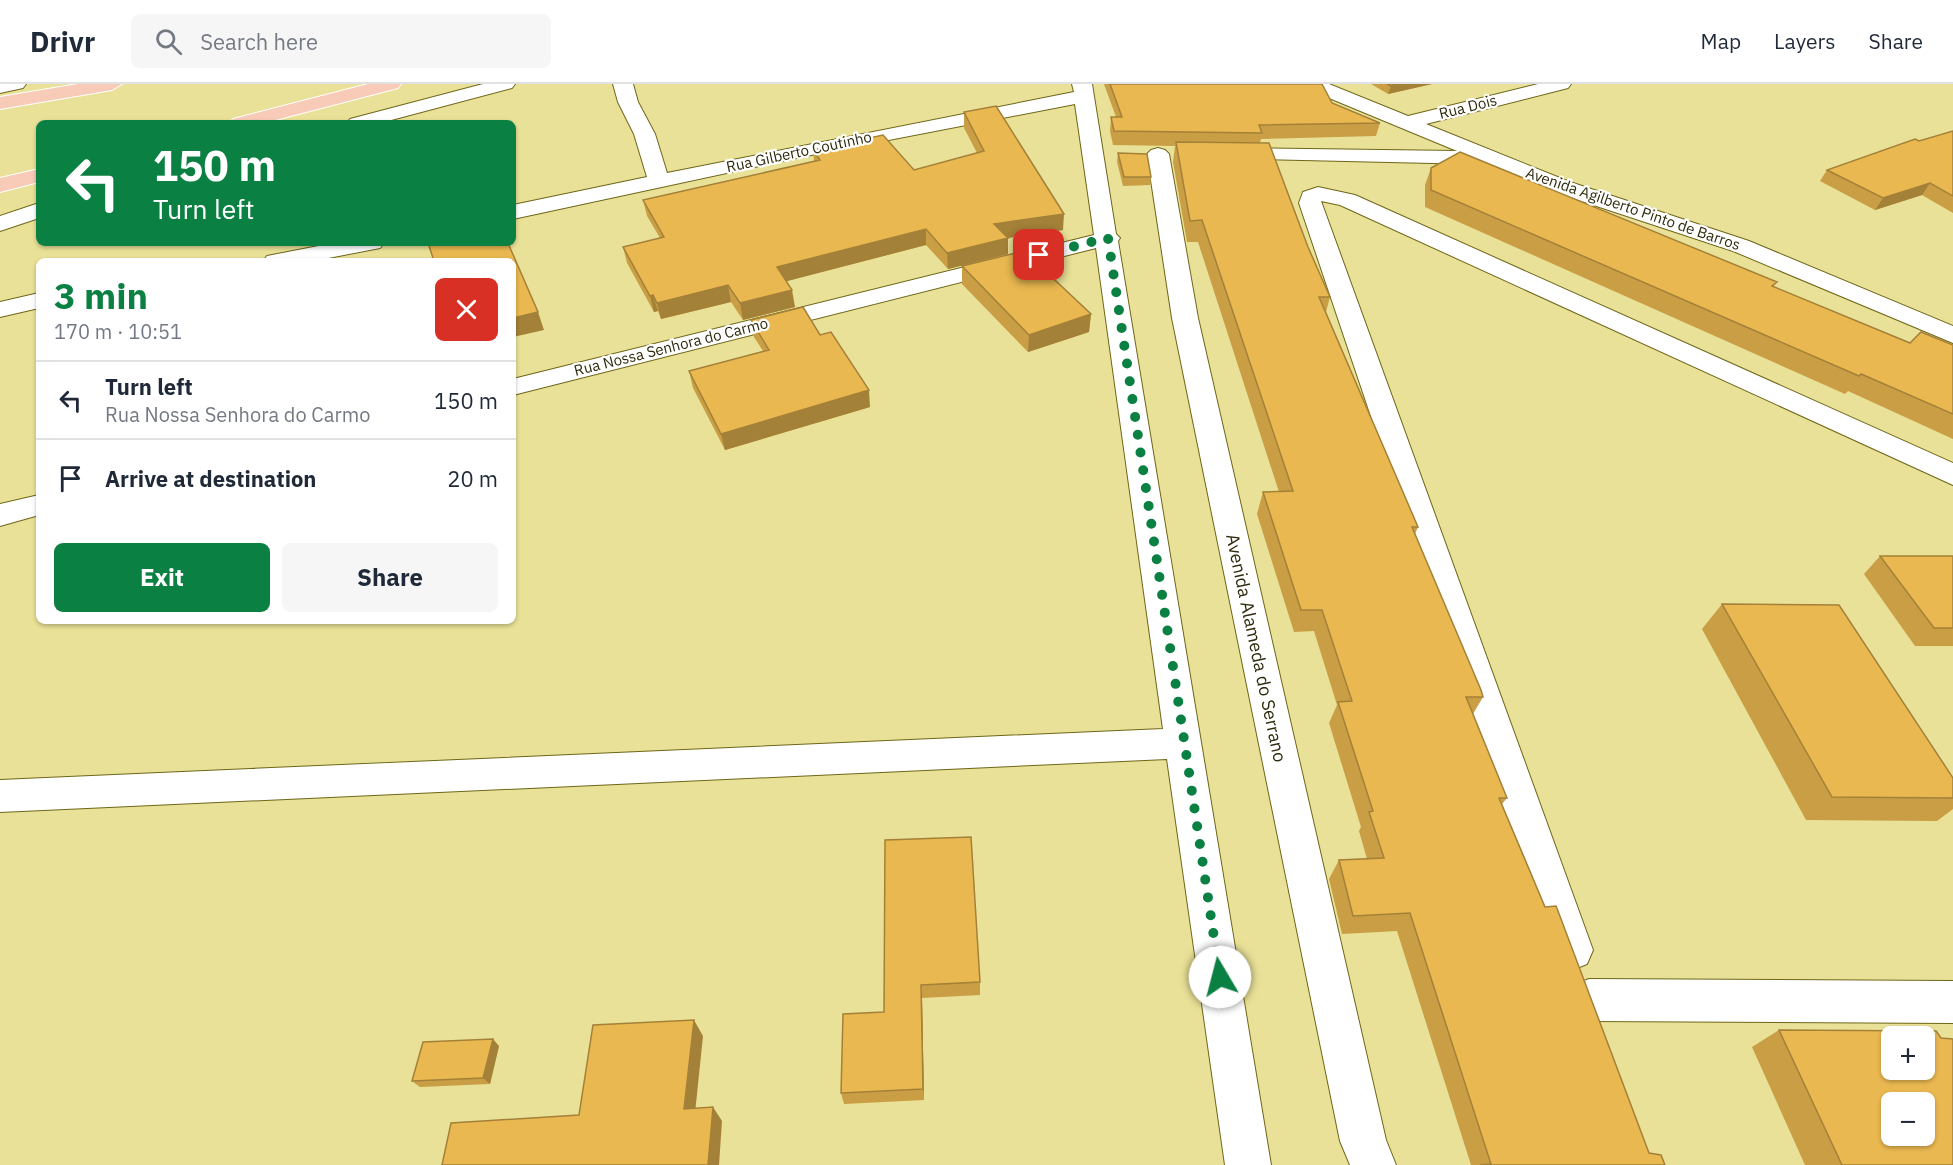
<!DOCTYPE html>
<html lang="en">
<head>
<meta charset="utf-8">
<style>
  :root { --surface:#fff; --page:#f6f6f7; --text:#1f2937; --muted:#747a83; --line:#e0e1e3; --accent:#0b8043 }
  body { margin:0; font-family:"IBM Plex Sans",sans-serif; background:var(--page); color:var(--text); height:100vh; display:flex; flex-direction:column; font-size:22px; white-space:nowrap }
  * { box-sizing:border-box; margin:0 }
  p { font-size:20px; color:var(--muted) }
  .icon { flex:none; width:33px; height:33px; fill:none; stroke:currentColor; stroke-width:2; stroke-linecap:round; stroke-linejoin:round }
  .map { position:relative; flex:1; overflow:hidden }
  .sheet { position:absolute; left:36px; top:174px; width:480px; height:366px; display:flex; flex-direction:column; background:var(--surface); border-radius:9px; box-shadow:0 2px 4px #0004 }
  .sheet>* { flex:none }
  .banner { position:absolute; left:36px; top:36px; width:480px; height:126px; border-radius:9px; box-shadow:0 2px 4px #0004; background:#0b8043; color:#fff; overflow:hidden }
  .tools { position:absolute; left:1881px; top:942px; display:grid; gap:12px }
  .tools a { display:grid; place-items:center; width:54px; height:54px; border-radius:9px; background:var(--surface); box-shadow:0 2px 4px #0004; font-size:30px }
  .pin { position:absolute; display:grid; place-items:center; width:51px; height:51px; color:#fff; margin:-26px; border-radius:12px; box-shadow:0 3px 9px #0006 }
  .me { position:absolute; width:66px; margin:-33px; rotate:352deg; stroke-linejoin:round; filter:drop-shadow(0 0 4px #0008) }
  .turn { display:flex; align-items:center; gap:21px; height:126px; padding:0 18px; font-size:27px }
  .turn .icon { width:78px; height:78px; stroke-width:2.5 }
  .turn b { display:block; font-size:42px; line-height:51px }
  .round { display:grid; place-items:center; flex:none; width:63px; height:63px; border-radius:9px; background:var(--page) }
  .headline { display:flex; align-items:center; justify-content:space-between; height:102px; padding:0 18px }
  h1 { font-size:36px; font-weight:800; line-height:45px; color:var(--accent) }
  .action { display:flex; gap:12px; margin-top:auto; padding:12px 18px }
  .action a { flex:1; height:69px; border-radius:9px; background:var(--accent); color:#fff; font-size:24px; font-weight:800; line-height:69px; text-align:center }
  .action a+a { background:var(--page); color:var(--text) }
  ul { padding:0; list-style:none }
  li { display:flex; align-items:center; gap:18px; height:78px; padding:0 18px; border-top:2px solid var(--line) }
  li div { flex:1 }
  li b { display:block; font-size:22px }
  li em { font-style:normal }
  header { display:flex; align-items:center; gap:36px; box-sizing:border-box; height:84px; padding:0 30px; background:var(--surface); border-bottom:2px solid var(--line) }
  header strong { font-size:28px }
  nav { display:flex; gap:33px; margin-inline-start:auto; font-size:21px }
  .search { width:420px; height:54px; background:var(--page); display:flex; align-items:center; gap:15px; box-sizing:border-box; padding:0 21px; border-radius:9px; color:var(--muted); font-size:22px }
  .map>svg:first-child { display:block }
</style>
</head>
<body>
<header>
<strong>Drivr</strong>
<div class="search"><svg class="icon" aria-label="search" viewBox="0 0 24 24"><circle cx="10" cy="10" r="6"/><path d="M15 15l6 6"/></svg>Search here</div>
<nav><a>Map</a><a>Layers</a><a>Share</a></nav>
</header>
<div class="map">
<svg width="1953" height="1081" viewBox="0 0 1953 1081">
  <rect width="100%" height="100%" fill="#e9e197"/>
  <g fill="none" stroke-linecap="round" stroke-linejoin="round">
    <!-- minor casing -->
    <g stroke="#6e6618" stroke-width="2">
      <path id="minor" d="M0,0H26L23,4L0,9Z
        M483,0H515L512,4L380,39H347L350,35Z
        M613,0H633L638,18L655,50L667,89L1074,8L1072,0H1092L1116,150L1120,154L1118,157L1271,1081H1225L1167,675L0,728V696L1163,645L1096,164L513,311V295L1094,151L1075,20L806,72L513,135V121L647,93L634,50L618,18Z
        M1302,0H1329L1408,32L1538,0H1571L1568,4L1426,40L1570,98L1749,157L1953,242V259L1733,167L1554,108L1484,78L1476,80L1221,74L1217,70L1221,66L1228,64L1457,67L1305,4Z
        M1158,64L1165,66L1169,70L1198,234L1386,1056L1396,1081H1350L1340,1057L1172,234L1147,70L1151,66Z
        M1318,103L1355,111L1953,379V401L1340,121L1321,117L1593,866L1587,880L1572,886L1557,880L1551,866L1299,119L1303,108Z
        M39,119V134L0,147V132Z
        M334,159H384L380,164L313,177H263L267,172Z
        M39,209V224L0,233V218Z
        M39,411V431L0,442V420Z
        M1589,895L1953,897V939L1589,937L1574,931L1568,916L1574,901Z"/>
    </g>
    <!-- trunk casing -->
    <g stroke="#fff" stroke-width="2">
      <path id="trunk" d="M78,0H122L112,6L0,25V13Z
        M368,0H401L398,4L264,39H230L233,35Z
        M39,85V98L0,108V94Z"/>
    </g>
    <!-- minor -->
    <use href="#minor" fill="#fff" fill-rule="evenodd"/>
    <!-- trunk -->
    <use href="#trunk" fill="#f8cab8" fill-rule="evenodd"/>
  </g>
  <!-- wall -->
  <path fill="#c99e45" d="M1104,0H1322L1332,19L1380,39L1376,52L1261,55L1260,59L1330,213L1326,228L1418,443L1415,450L1483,613L1473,630L1507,714L1502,720L1649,1069L1665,1081H1471L1397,847L1342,850L1329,795L1339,776L1367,775L1359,747L1361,743L1329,639L1337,621L1314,547L1294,548L1257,430L1263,408H1279L1198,158H1187L1173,78L1175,62L1113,61L1110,47L1111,33H1116Z
    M1371,0H1432L1388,10Z
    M964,28L1063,146L1008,154V170L948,185L926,161L786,197L795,223L743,236L731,218L661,235L658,227L654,228L627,179L623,163L660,154L647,132L643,116L814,77L813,66L914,86L977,69L964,44Z
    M1953,47V129L1922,111L1875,126L1820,97L1827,86Z
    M1118,69L1151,93L1150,101L1123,102L1117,78Z
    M1431,84L1777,198L1773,203L1910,259L1953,261V355L1848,307L1845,310L1425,123V101Z
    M962,182L1091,230L1089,248L1028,268L962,200Z
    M751,236L820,251L870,323L725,366L693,304L689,287L763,267L754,253Z
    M1880,472H1953V562H1915L1864,490Z
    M1722,520L1953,694V725L1937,737L1806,736L1702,545Z
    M885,756L980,898V911L922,914L924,1016L844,1020L841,1009L884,928Z
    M1779,946L1953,1081H1805L1752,963Z
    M499,962L490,1000L420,1003L412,997Z"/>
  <!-- shaded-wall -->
  <path fill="#a48138" d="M1399,0H1432L1388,10L1391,2Z
    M1930,99L1922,111L1875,126L1883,114Z
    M1064,130L1063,146L993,156L994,140Z
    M926,145V161L780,199L777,183Z
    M1008,154V170L948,185L947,169Z
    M728,201L731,218L661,235L657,219Z
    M792,206L795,223L743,236L740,219Z
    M653,211L658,227L654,228L650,212Z
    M538,228L544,246L513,253V234Z
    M1091,230L1089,248L1028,268L1029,251Z
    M869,306L870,323L725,366L721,350Z
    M921,901L922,914L924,1016L923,1005Z
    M694,936L703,952L694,1039L684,1025Z
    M493,955L499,962L490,1000L483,994Z
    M713,1023L722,1037L719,1081H708Z"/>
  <!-- building -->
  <path fill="#eab850" stroke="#a48138" stroke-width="1.5" fill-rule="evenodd" d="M1110,0H1322L1332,19L1380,39L1259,41L1262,49L1114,47L1111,33H1122Z
    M1387,0H1399L1391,2Z
    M996,22L1064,130L994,140L1008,154L947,169L926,145L777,183L792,206L740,219L728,201L657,219L653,211L650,212L623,163L664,153L643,116L820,76L813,66L883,51L914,86L984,67L964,28Z
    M1953,47V112L1930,99L1883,114L1827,86L1915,55L1919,57Z
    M1176,58L1269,59L1308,163L1330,213H1319L1418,443H1412L1481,606L1483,613H1466L1507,714H1499L1545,823L1556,822L1558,827L1649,1069L1661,1071L1665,1081H1480L1491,1080L1410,829L1353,832L1339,776L1384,774L1369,728L1373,727L1338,618L1352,617L1322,526H1301L1263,408L1293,407L1202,136L1190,137Z
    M1460,68L1777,198L1772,202L1910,259L1921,248L1953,261V330L1861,290L1859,292L1431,106V84Z
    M1118,69L1147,70L1151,93H1124Z
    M428,159H508L538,228L513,234V177H434Z
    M1024,167L1091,230L1029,251L962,182Z
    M803,223L820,251L831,248L869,306L721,350L689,287L769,266L751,236Z
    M1880,472H1953V544H1934Z
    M1722,520L1839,521L1953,694V714L1832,713Z
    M971,753L980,898L921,901L923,1005L841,1009L843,930L884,928L885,756Z
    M694,936L684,1025L713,1023L708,1081H442L451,1039L579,1031L593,941Z
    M1779,946L1936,947L1941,954L1953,955V1081H1842ZM1892,952H1924V986H1892ZM1892,1018H1924V1052H1892Z
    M493,955L483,994L412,997L423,958Z"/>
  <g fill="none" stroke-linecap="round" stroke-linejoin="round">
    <!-- route -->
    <path stroke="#0b8043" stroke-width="10" stroke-dasharray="0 18" d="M1039,171L1108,154L1220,893"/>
  </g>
  <g text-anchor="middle" stroke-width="4.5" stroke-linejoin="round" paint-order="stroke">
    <!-- far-street labels -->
    <g font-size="15" fill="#2e2b0c" stroke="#fff">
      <text transform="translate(1468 23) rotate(-14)" y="5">Rua Dois</text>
      <text transform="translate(799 68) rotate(-12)" y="5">Rua Gilberto Coutinho</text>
      <text transform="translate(1633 125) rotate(19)" y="5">Avenida Agilberto Pinto de Barros</text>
      <text transform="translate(671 263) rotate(-14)" y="5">Rua Nossa Senhora do Carmo</text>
    </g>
    <!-- street labels -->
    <g font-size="18" fill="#2e2b0c" stroke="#fff">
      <text transform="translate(1256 564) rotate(78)" y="6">Avenida Alameda do Serrano</text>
    </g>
  </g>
</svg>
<div class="tools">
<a>+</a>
<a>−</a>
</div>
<div class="pin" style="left:1039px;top:171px;background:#d93025"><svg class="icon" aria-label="arrive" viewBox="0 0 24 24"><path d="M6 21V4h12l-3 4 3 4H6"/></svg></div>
<svg class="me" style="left:1220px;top:893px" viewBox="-20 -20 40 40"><circle r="19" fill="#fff"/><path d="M0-13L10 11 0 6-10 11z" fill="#0b8043"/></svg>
<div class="banner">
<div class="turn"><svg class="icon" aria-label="left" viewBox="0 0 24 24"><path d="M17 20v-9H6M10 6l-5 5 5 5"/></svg><div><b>150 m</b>Turn left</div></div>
</div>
<section class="sheet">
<div class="headline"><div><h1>3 min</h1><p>170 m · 10:51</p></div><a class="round" style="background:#d93025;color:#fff"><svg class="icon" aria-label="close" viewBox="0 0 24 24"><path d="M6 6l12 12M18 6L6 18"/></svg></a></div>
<ul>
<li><svg class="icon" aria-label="left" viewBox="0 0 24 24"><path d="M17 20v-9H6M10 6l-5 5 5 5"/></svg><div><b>Turn left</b><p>Rua Nossa Senhora do Carmo</p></div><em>150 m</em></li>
<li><svg class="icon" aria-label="arrive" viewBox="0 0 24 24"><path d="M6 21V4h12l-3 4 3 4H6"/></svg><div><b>Arrive at destination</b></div><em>20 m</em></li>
</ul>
<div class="action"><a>Exit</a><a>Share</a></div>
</section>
</div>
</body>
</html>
